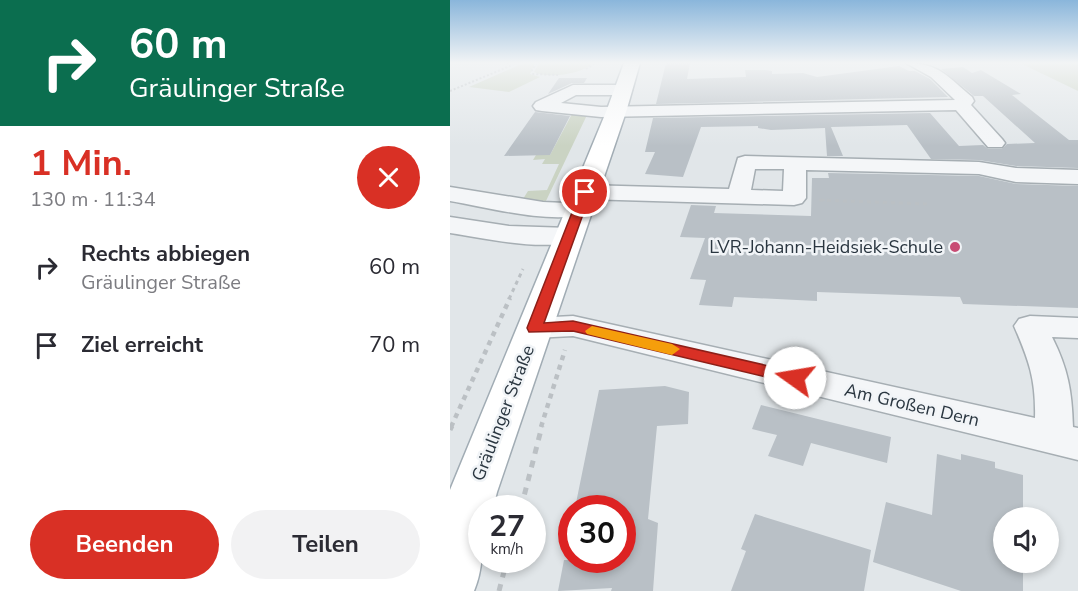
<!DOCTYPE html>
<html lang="de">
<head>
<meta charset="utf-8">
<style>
  :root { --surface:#fff; --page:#f2f2f3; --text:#2b2b33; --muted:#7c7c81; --accent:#d93025 }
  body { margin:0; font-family:"Nunito Sans",sans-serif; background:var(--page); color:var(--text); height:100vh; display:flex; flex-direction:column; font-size:22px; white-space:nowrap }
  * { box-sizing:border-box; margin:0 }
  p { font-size:20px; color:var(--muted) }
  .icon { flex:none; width:33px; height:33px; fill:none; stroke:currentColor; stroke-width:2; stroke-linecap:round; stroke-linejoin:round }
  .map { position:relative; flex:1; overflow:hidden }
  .sheet { display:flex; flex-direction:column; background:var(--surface); width:450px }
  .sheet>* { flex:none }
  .banner { background:#0b6e4f; color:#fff; overflow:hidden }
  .fabs { position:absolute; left:543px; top:507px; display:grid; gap:12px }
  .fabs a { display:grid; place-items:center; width:66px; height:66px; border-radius:50%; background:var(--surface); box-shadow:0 3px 9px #0003; font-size:30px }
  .speed { position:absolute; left:18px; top:495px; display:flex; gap:12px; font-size:30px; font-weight:700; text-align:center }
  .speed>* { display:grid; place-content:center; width:78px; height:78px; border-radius:50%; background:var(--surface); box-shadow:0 3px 9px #0003; line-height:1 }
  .speed small { font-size:15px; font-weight:400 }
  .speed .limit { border:9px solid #d22; background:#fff; color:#111 }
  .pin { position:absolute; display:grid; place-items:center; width:51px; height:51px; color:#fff; margin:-26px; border:3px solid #fff; border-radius:50%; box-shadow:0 2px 6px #0007 }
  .me { position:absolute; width:66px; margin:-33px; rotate:283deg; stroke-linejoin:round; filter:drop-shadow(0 0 4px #0008) }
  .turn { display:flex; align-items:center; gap:21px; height:126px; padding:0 30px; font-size:27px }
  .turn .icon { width:78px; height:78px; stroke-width:2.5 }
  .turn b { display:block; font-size:42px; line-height:51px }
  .round { display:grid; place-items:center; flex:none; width:63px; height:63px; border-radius:32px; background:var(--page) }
  .overview { display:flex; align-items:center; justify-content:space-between; height:102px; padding:0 30px }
  h1 { font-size:36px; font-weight:700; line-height:45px; color:var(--accent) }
  .action { display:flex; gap:12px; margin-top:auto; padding:12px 30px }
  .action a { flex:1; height:69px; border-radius:36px; background:var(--accent); color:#fff; font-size:24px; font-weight:700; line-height:69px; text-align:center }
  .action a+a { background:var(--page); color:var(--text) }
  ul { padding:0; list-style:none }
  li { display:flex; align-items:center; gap:18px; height:78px; padding:0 30px }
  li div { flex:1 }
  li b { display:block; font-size:22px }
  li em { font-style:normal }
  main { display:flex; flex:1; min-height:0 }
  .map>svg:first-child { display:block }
</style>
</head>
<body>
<main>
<section class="sheet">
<div class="banner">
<div class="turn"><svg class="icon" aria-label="right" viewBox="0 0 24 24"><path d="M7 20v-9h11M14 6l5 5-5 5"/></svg><div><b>60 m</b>Gräulinger Straße</div></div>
</div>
<div class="overview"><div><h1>1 Min.</h1><p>130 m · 11:34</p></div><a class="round" style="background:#d93025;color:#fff"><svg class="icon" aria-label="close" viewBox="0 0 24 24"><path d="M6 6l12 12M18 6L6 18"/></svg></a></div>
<ul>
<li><svg class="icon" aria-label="right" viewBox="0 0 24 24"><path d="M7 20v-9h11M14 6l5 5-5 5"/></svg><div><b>Rechts abbiegen</b><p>Gräulinger Straße</p></div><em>60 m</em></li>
<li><svg class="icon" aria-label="arrive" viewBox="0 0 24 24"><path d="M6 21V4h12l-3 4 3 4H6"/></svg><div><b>Ziel erreicht</b></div><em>70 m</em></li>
</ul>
<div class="action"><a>Beenden</a><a>Teilen</a></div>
</section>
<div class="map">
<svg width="628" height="591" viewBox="0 0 628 591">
  <rect width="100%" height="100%" fill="#e1e6e9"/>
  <!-- green -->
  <path fill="#cad3c3" d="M74,63H85L80,74L90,77L59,92L19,87Z
    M89,63H144C131,74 99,79 84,72Z
    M570,63H628V91Z
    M122,114L137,115L95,203L73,199L78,191L97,190L109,164H92L95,159L83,160L86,155H100Z"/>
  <!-- building -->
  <path fill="#b9c0c6" d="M216,63H240L237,79L296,77L295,70H316L322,71V74L353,73L367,77L449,66L459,71H465L480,79L498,97L206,104Z
    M513,67L522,73L531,70L571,94L562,95L619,140H628V168L566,166L529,160L481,159L457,125L381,127L393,156H377L375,128L321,130L308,128V126L251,127L233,177L195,174L205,152H195L203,118L480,113L509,146L533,145L538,149H552L557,144L585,143L533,96H524L491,69Z
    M109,78H137L134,83H122L98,94Z
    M85,112L120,116L100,155L54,156Z
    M378,173L529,176L566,184L628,186V308L513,304L510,297L367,292V301L284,297L282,307L249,305L256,280L240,279L255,238L230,237L241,205L266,206L264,213L361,216L362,178H379Z
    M215,386L239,392L238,424L207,426L198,519L208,523L203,591H161L162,588L108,591L114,560H172V508H125L149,390Z
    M311,405L441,437L437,463L361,443L353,466L318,456L327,435L302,429Z
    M487,454L511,460V454L545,462V468L573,475V518H554V562H573V591H511L423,562L436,502L482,515Z
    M305,514L421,550L414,591H281L296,551L291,549Z"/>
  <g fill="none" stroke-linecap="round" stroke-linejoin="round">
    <!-- minor casing -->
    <g stroke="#a6aeb3" stroke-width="3">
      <path id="minor" d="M456,63C489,63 498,77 522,97L524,101L521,105L552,139L555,143L552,147H538L506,110L151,117L92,111L86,110L83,106L86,102L123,85H174L182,90L174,95H126L111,103L151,107L505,100L481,77Z
        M295,156L529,162L566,168L628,170V184L566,182L529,174L356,170V198L352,203L344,205L135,199L127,197L124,192L127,187L135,185L279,189L288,158ZM305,169H334L333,191L301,190Z
        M0,187L93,202L138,204L141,209L138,214C97,224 41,208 0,201Z
        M0,217L59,226L119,228L128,231L132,236L128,241C91,251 38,239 0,233Z
        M123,316L585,418C586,380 579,360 564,326L569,319L580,316L628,318V338L602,337C618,369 622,391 623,427L628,428V460L123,336L84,338L73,335L68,328L73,321L84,318Z"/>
    </g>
    <!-- major casing -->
    <g stroke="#a1acb4" stroke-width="3">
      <path id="major" d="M174,63H190L176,112L47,492L43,508H32C32,537 35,565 24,591H0V490L156,112Z"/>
    </g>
    <!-- path-far3 -->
    <path stroke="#bbc0c4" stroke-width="2" stroke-dasharray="2 2" stroke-linecap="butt" d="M87,63L82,70L83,74L108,75
      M136,69L146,63
      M0,91L60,66L57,63
      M369,200H378"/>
    <!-- path-far2 -->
    <path stroke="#bbc0c4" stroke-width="3" stroke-dasharray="4 4" stroke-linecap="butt" d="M369,200L478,204
      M59,299L73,269"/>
    <!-- path-far1 -->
    <path stroke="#bbc0c4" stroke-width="4.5" stroke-dasharray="5 5" stroke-linecap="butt" d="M1,427L60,298
      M91,427L115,350"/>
    <!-- path -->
    <path stroke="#bbc0c4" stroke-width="5" stroke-dasharray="7 7" stroke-linecap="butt" d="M0,430L2,426
      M71,508L92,426
      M49,591L57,560"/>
    <!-- minor -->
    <use href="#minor" fill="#f4f6f8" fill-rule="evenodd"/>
    <!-- major -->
    <use href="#major" fill="#fff" fill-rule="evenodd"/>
  </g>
  <!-- sky -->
  <linearGradient id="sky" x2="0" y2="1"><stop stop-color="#8ab6db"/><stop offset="0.43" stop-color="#f2f4f5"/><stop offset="1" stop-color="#f2f4f5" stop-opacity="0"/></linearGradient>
  <rect width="628" height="146" fill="url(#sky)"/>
  <!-- route -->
  <path fill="#d93025" stroke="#8d1f18" stroke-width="1.5" d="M135,189L141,192L94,323L123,321L345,372L351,374L353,378L351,382L345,384L123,331L79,332L77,328L130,192Z"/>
  <!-- slow -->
  <path fill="#f59e0b" d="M142,326L222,344L230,349L222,355L137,334L135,331Z"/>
  <!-- markers -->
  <circle fill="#c84c74" stroke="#f1f4f7" stroke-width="2" cx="505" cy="247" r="6"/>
  <g text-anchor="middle" stroke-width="5" stroke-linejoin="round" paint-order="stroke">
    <!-- poi labels -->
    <g font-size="18" fill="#2a3640" stroke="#f1f4f7" text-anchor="end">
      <text x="493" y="253">LVR-Johann-Heidsiek-Schule</text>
    </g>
    <!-- street labels -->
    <g font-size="18" fill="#2a3640" stroke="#f1f4f7">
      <text transform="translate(462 405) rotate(13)" y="6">Am Großen Dern</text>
      <text transform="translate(53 413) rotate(-69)" y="6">Gräulinger Straße</text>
    </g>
  </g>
</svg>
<div class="fabs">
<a><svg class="icon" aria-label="sound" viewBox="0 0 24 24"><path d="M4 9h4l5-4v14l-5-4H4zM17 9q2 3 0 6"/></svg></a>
</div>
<div class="speed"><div>27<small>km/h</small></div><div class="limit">30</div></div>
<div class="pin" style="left:135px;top:192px;background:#d93025"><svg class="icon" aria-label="arrive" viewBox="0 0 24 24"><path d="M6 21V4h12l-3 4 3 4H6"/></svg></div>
<svg class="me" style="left:345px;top:378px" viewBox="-20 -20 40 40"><circle r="19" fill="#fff"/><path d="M0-13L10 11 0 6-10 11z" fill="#d93025"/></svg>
</div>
</main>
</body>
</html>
